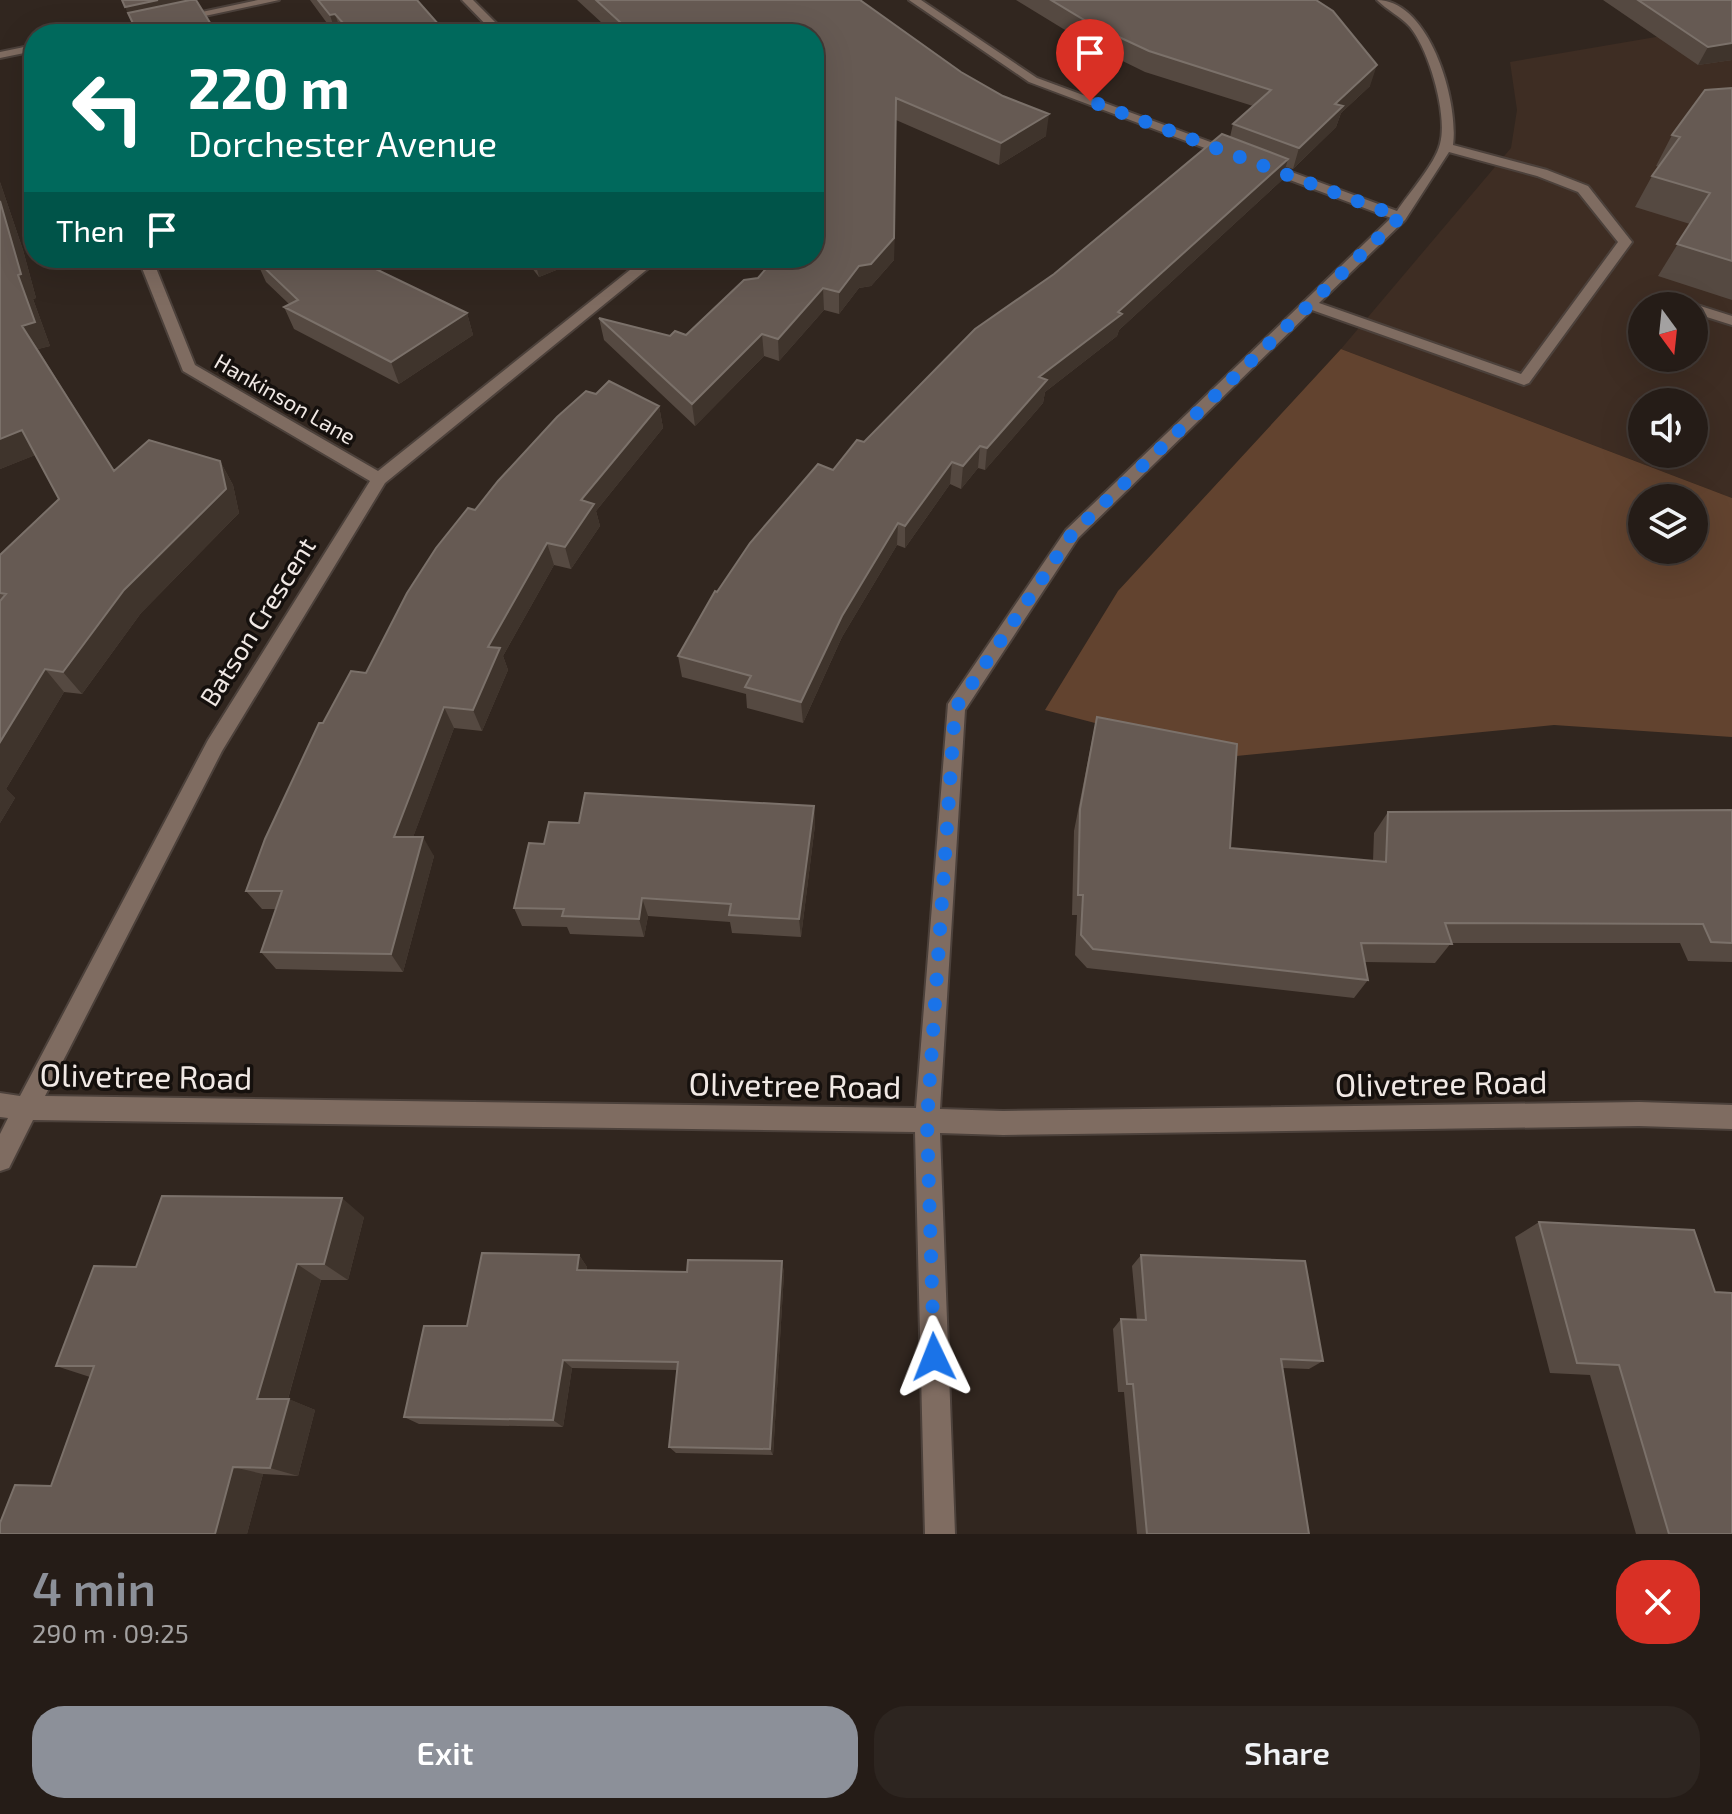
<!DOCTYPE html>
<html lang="en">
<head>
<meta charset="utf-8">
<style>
  :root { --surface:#251c17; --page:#2d2520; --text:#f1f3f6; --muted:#a3a1a1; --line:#423a36; --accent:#8c9099 }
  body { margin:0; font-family:"Exo 2",sans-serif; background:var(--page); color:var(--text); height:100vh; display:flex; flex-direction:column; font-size:30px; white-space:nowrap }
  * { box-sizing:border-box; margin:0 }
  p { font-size:26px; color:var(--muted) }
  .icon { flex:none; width:44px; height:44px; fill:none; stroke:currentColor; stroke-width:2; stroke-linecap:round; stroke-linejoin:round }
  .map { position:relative; height:1534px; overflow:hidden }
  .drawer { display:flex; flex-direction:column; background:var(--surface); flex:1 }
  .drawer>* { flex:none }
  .top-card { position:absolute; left:24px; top:24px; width:800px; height:244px; border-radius:32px; box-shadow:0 8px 32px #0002,0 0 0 2px var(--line); background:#00695c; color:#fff; overflow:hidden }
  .needle { width:52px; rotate:165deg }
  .buttons { position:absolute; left:1628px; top:292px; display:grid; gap:16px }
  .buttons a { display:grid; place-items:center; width:80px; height:80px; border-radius:50%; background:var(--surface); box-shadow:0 8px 32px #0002,0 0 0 2px var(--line); font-size:40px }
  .pin { position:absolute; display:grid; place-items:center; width:68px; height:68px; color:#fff; margin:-82px -34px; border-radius:50% 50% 50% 0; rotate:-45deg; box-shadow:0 0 8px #0007 }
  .pin .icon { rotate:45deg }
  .me { position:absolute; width:88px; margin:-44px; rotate:358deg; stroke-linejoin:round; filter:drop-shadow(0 0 6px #0008) }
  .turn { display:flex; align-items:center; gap:28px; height:168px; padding:0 32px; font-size:36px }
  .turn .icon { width:104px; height:104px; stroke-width:2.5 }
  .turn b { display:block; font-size:56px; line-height:68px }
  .then { display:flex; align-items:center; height:76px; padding:0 32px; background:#0003; gap:16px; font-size:30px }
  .round { display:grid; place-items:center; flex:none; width:84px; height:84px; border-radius:32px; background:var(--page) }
  .overview { display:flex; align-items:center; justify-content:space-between; height:136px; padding:0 32px }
  h1 { font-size:48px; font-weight:600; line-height:60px; color:var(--accent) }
  .cta { display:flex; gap:16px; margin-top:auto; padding:16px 32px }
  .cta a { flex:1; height:92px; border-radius:32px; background:var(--accent); color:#fff; font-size:32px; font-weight:600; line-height:92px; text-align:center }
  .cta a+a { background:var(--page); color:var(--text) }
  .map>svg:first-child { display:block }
</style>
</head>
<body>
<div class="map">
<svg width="1732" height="1534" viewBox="0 0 1732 1534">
  <rect width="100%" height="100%" fill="#31261f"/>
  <!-- built -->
  <path fill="#3e2d23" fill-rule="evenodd" d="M1732,24V498L1341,349L1511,148L1517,110L1510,62ZM1642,306H1694V358H1642ZM1642,402H1694V454H1642Z"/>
  <!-- green -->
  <path fill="#62432f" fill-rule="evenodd" d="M1341,349L1732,498V737L1554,725L1226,757L1045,710L1118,591ZM1642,498H1694V550H1642Z"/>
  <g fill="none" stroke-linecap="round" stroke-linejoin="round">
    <!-- minor casing -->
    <g stroke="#4c413b" stroke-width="4">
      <path id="minor" d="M258,0H279L121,34H98Z
        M462,0H473L507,34H495Z
        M909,0H921L1037,78L1397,211C1409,193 1435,164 1440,144C1448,115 1429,50 1410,27C1400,16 1387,10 1377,0C1430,0 1459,102 1453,145L1547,170L1588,186L1632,242L1529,383L1524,385L1312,310L1078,538L965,710L940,1109L1003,1111L1639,1102L1732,1105V1129L1639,1126L1003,1135L940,1133L955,1534H925L915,1132L33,1120L9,1168L0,1171V1134L8,1118L0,1117V1093L20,1096L208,740L370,481L183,371L138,258H152L195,365L378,471L645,258H661L385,483L222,751L45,1096L916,1108L948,704L1066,530L1391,218L1029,82ZM1449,152L1537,176L1578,192L1618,242L1521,374L1319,303L1405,220Z
        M34,45V51L0,58V52Z
        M1694,304L1732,316V325L1694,313V306H1688Z"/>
    </g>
    <!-- minor -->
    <use href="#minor" fill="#7f6c61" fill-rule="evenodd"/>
  </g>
  <!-- wall -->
  <path fill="#554941" d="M310,0H417L447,34H335Z
    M577,0H860L1046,136L999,165L896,120L894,260L871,286L859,288L839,314L824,310L779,361L764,356L695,426L604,340L599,318L670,336L686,335L758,278L814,258V34H614Z
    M1016,0H1316L1370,86L1341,113L1336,127L1293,169L1286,167L1282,180L1119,330L1117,336L1045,392L1043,403L985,470L978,468L961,489L950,484L905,548L897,545L842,637L803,723L747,708L746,694L682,677L678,656L717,592L833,470L1054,274L1230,137L1233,124L1253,106L1145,72L1088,44Z
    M1603,0H1732V60L1698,65Z
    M1732,88V300L1658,276L1690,224L1635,207L1652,176L1659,167L1656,166L1672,135Z
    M0,182L23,250L36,298L33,299L50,346L38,349L114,471L220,461L233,485L239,513L141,613L82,694L64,692L6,789L15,798L0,823V555L59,499L35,455L0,469Z
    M262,258H373L375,264L370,267L467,313L473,335L399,384L294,329L284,307L289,304L266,282L256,260Z
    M524,258H586L539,277Z
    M596,394L659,406L663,428L596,511L600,526L571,569L554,565L503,656L508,670L482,731L454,728L413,837L434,856L403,972L276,969L261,952L276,909H262L246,891L323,723L366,673L475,510Z
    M1097,717L1230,848L1373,861L1374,833L1388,812L1732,810V962L1688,961L1680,943H1451L1435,963L1365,962L1368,980L1354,998L1087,968L1075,955L1077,915H1072L1074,831L1092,740Z
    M814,806L815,825L801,937L732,933L730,922L648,916L644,937L570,934L567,927L522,926L514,908L544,844L579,823Z
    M364,1217L348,1280H321L288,1399L315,1410L298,1476L263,1474L247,1534H0L51,1486L90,1377L56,1366L136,1267Z
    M1539,1222L1715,1292L1732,1534H1636L1590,1375L1550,1373L1515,1237Z
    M579,1255L587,1267V1270L687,1272L782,1261L784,1273L773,1455L676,1453L669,1447L677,1370L572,1368L563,1427L419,1424L404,1417L467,1326Z
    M1141,1255L1323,1361L1309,1369L1282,1368L1309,1534H1137L1124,1392H1118L1113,1329L1121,1319L1137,1320L1132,1266Z"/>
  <!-- shaded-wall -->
  <path fill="#3f342c" d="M158,0H194L132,24L125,7Z
    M335,14L342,34H336L330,15Z
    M1732,43V60L1698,65L1708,47Z
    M1377,65L1370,86L1341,113L1336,127L1293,169L1299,148L1335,104Z
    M1049,114L1046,136L999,165L1001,143Z
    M1288,159L1282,180L1119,330L1117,336L1045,392L1043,403L985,470L987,448L1039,377L1118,312Z
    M0,182L23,250L36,298L33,299L50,346L38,349L22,326L18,275L0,201Z
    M894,238V260L871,286L859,288L839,314V292L859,266Z
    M344,258H373L375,264L350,275Z
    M534,258H586L539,277Z
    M823,288L824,310L779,361L778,339Z
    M467,313L473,335L399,384L391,362Z
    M762,334L764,356L695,426L692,404Z
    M659,406L663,428L596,511L600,526L571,569L565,547L581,500Z
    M22,430L38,454L0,469V439Z
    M980,446L978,468L961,489L963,466Z
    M220,461L233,485L239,513L141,613L82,694L63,672Z
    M952,462L950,484L905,548V526Z
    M898,523L897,545L842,637L803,723L801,702L842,616Z
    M547,543L554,565L503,656L508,670L482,731L473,710L488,647Z
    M45,669L64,692L6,789L15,798L0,823V742Z
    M444,707L454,728L406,856L394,837Z
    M814,806L815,825L801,937L799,919Z
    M423,837L434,856L403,972L391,954Z
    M642,898L648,916L644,937L639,919Z
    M342,1198L364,1217L348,1280L324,1264Z
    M579,1255L587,1267L585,1281L577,1270Z
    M782,1261L784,1273L773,1455L770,1449Z
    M297,1264L321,1280L285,1409L257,1399Z
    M563,1360L572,1368L563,1427L553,1420Z
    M289,1399L315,1410L298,1476L270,1468Z
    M233,1467L263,1474L247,1534H215Z"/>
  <!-- building -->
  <path fill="#665a53" stroke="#7b716a" stroke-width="2" d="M122,0H158L125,7Z
    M190,0H196L217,34H138L128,13Z
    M318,0H417L447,34H353L335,14L330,15Z
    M596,0H860L961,72L1003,96L1049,114L1001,143L896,98L894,238L871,264L859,266L839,292L823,288L778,339L762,334L692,404L599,318L670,336L675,331L686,335L744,280L758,278L775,258H814V34H633Z
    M1051,0H1316L1333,11L1377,65L1335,104L1343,106L1299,148L1233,124L1271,90L1149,51L1091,24Z
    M1638,0H1732V43L1708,47Z
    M1732,88V261L1677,244L1710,193L1652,176L1680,137L1672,135L1705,90Z
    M1222,134L1288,159L1118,312L1122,314L1039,377L1047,380L987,448L980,446L963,466L952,462L905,526L898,523L842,616L801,702L745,687L751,676L678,656L715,591L717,592L750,543L818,464L833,470L857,440L864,442L975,329L1054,274Z
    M0,201L21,274L18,275L35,322L22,326L114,471L149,440L220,461L226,489L124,590L63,672L45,669L0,742V601L6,594L0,593V555L59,499L22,430L0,439Z
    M262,258H353L467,313L391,362L284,307L298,300L256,260Z
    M609,381L659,406L581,500L594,504L565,547L547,543L488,647L500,648L473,710L444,707L394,837H423L391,954L261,952L282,891H246L265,839L319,723H323L351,671L366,673L407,593L436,548L468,508L475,510L498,481L557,417L586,391L596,394Z
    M1097,717L1237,744L1230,848L1386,862L1388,812L1732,810V943L1711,942L1703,924L1445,923L1452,944L1361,943L1368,980L1093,949L1081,935L1083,895H1078L1080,809Z
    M585,793L814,806L799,919L729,915L731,904L642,898L639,919L562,916L564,909L514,908L529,843L544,844L549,822L579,823Z
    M162,1196L342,1198L324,1264H297L257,1399H289L270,1468L233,1467L215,1534H0V1523L15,1485L51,1486L94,1366H56L94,1266L136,1267Z
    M1539,1222L1694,1230L1715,1292L1732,1293V1534H1669L1619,1365L1577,1363Z
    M482,1253L579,1255L577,1270L687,1272L688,1260L782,1261L770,1449L669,1447L678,1362L563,1360L553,1420L404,1417L424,1326H467Z
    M1141,1255L1305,1261L1323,1361L1281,1359L1309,1534H1147L1133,1384H1127L1121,1319L1146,1320Z"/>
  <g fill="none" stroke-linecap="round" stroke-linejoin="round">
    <!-- route -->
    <path stroke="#1a73e8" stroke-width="14" stroke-dasharray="0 25.2" d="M934,1357L927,1121L955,709L1072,534L1400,217L1090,101"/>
  </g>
  <g text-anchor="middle" stroke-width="7" stroke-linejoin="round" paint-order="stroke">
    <!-- far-street labels -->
    <g font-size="22" fill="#f1e9e5" stroke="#15100d">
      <text transform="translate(285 399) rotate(30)" y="8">Hankinson Lane</text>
    </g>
    <!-- street labels -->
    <g font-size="26" fill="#f1e9e5" stroke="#15100d">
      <text transform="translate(258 622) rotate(-58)" y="9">Batson Crescent</text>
    </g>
    <!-- near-street labels -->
    <g font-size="32" fill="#f1e9e5" stroke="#15100d">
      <text transform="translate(146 1077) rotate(1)" y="11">Olivetree Road</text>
      <text transform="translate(1441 1084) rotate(-1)" y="11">Olivetree Road</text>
      <text transform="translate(795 1086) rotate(1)" y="11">Olivetree Road</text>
    </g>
  </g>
</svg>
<div class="buttons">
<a><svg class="needle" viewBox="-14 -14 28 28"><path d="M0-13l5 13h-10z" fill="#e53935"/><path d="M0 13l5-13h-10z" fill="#a3a1a1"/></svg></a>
<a><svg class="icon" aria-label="sound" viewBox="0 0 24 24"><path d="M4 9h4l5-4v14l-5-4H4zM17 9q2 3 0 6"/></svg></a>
<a><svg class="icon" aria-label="layers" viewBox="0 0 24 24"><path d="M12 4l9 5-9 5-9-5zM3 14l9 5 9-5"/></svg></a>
</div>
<div class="pin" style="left:1090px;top:101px;background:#d93025"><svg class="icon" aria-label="arrive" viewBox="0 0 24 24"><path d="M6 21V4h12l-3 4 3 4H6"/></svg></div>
<svg class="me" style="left:934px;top:1357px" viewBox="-20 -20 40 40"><path d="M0-17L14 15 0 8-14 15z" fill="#1a73e8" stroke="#fff" stroke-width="4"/></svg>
<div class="top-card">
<div class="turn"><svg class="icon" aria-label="left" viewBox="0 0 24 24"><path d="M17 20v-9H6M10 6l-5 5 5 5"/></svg><div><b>220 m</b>Dorchester Avenue</div></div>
<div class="then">Then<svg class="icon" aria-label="arrive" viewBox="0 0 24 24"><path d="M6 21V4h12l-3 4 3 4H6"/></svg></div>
</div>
</div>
<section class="drawer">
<div class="overview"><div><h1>4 min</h1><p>290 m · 09:25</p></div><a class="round" style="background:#d93025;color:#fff"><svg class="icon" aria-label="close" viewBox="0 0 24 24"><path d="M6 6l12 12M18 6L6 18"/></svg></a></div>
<div class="cta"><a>Exit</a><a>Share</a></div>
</section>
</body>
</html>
